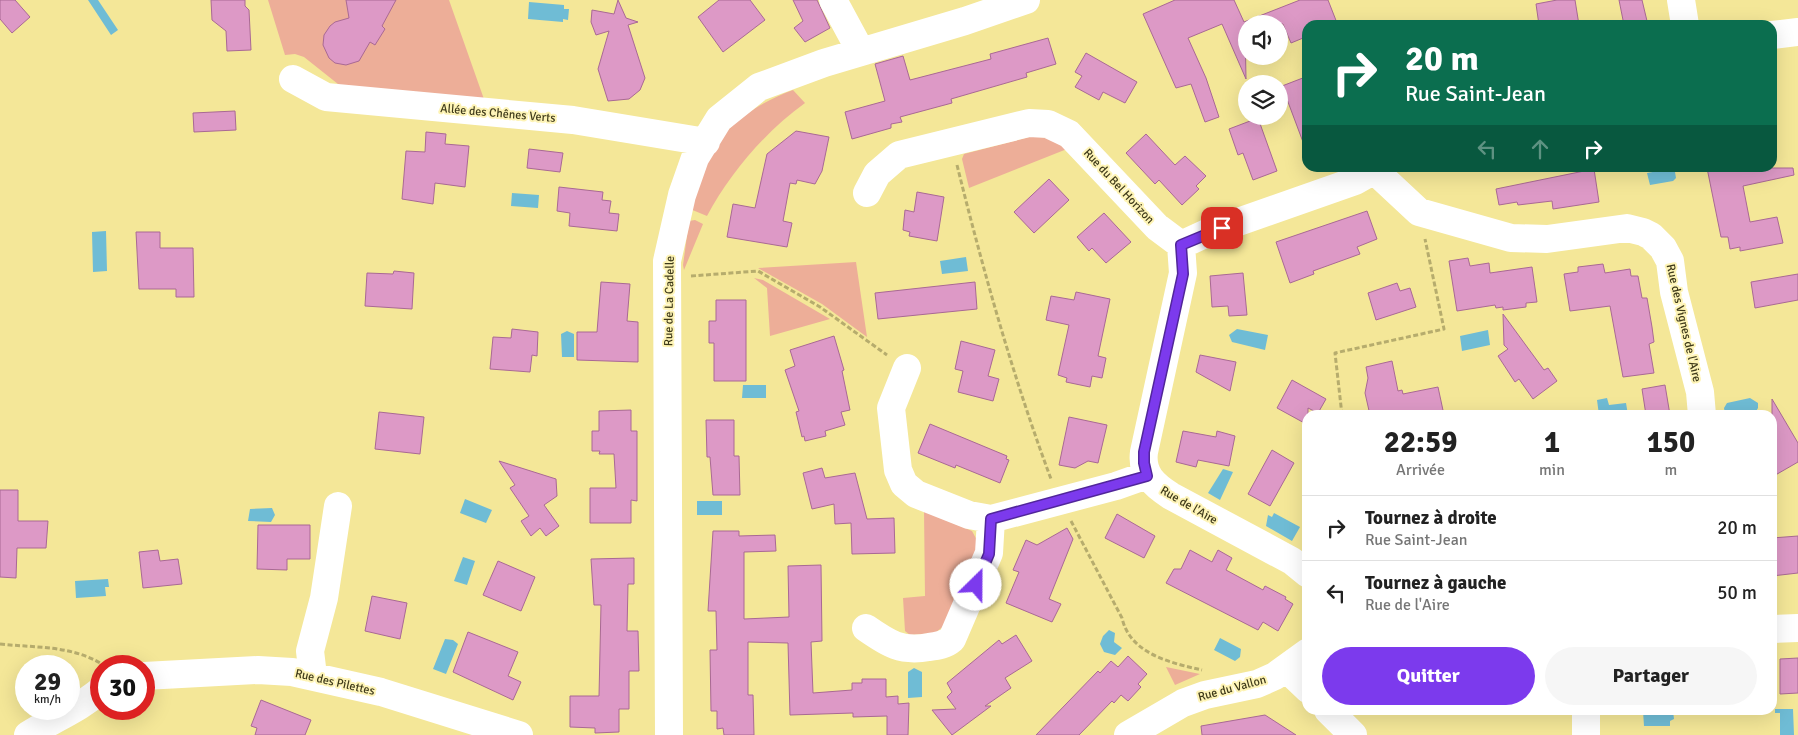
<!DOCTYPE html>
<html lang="fr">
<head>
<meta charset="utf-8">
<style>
  :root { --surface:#fff; --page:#f6f6f6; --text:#222; --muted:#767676; --line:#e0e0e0; --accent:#7c3aed }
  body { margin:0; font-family:Signika,sans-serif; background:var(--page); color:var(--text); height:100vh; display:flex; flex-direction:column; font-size:19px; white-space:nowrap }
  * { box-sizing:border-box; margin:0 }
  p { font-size:16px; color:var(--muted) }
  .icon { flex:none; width:28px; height:28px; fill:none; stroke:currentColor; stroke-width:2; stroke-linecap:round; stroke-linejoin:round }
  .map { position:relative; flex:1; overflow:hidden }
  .side { position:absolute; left:1302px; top:410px; width:475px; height:305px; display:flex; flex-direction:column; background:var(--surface); border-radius:15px; box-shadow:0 5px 20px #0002 }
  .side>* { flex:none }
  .hud { position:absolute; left:1302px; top:20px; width:475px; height:152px; border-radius:15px; box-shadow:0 5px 20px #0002; background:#0b6e4f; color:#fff; overflow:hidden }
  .tools { position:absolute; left:1238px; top:15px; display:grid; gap:10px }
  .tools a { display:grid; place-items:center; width:50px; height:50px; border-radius:50%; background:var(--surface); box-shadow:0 5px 20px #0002; font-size:25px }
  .speed { position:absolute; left:15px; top:655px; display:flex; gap:10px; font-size:25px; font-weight:700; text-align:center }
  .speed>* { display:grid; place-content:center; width:65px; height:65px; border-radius:50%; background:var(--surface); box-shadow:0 5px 20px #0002; line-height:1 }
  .speed small { font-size:12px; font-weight:400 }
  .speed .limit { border:8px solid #d22; background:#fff; color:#111 }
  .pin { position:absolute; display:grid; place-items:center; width:42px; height:42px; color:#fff; margin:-21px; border-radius:10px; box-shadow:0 2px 8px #0006 }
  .me { position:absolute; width:55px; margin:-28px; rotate:23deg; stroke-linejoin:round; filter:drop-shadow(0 0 4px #0008) }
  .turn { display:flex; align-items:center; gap:18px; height:105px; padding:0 20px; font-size:22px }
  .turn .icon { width:65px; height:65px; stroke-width:2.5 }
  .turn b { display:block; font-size:35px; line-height:42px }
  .lanes { display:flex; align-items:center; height:48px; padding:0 20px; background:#0003; justify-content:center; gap:25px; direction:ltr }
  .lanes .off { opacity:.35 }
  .eta { display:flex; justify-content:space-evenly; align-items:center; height:85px; text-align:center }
  .eta b { font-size:30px; font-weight:700; line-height:35px }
  .primary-button { display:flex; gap:10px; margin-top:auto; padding:10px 20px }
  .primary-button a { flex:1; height:58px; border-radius:30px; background:var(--accent); color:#fff; font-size:20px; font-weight:700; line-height:58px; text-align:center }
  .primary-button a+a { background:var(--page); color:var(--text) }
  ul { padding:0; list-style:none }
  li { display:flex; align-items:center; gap:15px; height:65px; padding:0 20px; border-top:1px solid var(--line) }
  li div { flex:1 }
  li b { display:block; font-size:19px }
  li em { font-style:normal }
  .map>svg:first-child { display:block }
</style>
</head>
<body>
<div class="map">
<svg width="1798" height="735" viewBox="0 0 1798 735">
  <rect width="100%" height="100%" fill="#f4e798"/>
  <!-- green -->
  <path fill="#edae98" d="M268,0H449L485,102L343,88L304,57L295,54L285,55Z
    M793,90L805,103C766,131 730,173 707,216L690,209C695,193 699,176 706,161C722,126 758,103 793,90Z
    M1033,136L1048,138L1067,149L969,188L962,159L964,154Z
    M695,220L703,224L684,270L683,265L689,221Z
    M856,262L867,337L822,304L758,268Z
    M754,278L763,280L830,319L770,336L767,288Z
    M924,511L972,531L978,542L977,550L945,625L935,633L910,635L905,631L903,598L925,596Z
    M1166,667L1200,674L1175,685Z"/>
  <!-- water -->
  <path fill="#6fbcd5" d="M88,0H98L118,30L111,35Z
    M529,2L564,5V9H569L568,20L563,19V22L528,19Z
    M1669,169L1675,172L1676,178L1673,181L1650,185L1647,173Z
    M512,193L539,195L538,208L511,206Z
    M106,231L107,271L93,272L92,232Z
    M966,257L968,271L942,274L940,261Z
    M1237,329L1268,335L1265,350L1232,342L1229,335Z
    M1488,330L1490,345L1462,351L1460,336Z
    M567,331L574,334V357H562L561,334Z
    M743,385H766V398H742Z
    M1607,398L1609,405L1626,403L1628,415H1599L1597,400Z
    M1750,398L1758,403V408L1755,413L1725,414L1724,408L1727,403Z
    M1223,469L1233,472L1220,500L1208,493Z
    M465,499L492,510L486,523L460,513Z
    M697,501H722V515H697Z
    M272,508L275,515L271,522L248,521L250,509Z
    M1274,513L1300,527L1292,541L1266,526L1268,515L1272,517Z
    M463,557L475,561L467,585L454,581Z
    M108,579L109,587H105L106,596L76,598L75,581Z
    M1109,630L1115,633L1114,642L1122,648L1115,655L1104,652L1100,644L1103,636Z
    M1220,638L1241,649L1240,657L1235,661L1214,650Z
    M445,639L453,640L458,644L446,674L433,669Z
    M914,668L922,672V697L908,698V672Z
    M1775,709H1793L1794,735H1780V713H1775Z
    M1643,711H1673L1674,719L1670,721V726H1644Z"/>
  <!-- building -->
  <path fill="#dd99c6" stroke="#a96994" d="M0,0H15L30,17L12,33L0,19Z
    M211,0H245V6L249,10L251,50L227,51L226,31L212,20Z
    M346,0H396L382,26L385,29L375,45L370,42L359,61L346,65L335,63L329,58L323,45L324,35L330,26L335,22L349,18Z
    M618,0L626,18L638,22L628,25L645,78L640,90L629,99L608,101L598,69L609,31L596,35L591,22L592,10L614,14Z
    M719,0H750L765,20L723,52L698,17Z
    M793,0H817L830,28L805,42L794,28L803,21Z
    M1175,0H1234L1244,22L1300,0H1328L1337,23L1308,25V36L1291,43L1283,24H1245L1246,79L1222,24L1188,38L1206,78L1219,117L1205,122L1191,84L1176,88L1143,14Z
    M1557,0H1575L1579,25H1539L1536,4Z
    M1619,0H1642L1647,21L1624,25Z
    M1048,38L1056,64L1026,73L1027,77L951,99L952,103L900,117L902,122L891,124V128L852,139L845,112L885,101L875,64L903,56L910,80L991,59L990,54Z
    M1086,53L1137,82L1125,103L1103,92L1099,100L1075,87L1082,76L1075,72Z
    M1308,76V150H1306L1282,86Z
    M235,111L236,130L194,132L193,113Z
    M1258,118L1277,171L1253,180L1243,153L1238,155L1229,129Z
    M796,131L829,137L822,171L815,184L797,180L796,184L790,183L783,221L792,223L787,247L727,237L733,204L755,208L767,154Z
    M426,132L446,134L445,144L469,146L465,187L435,183L433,204L402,199L406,151L425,152Z
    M1146,134L1175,165L1185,156L1206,176L1196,186L1199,189L1182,205L1159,180L1155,184L1126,153Z
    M529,149L563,153L560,172L527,168Z
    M1707,168H1793L1794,175L1743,186L1750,222L1777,217L1783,243L1740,251V247L1730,249L1728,237H1721Z
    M1594,169L1599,202L1553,209L1552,201L1518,205L1517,202L1499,205L1496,189Z
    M1049,179L1069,200L1034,233L1014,212Z
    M559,187L603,192L602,200L611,201L609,213L619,214L617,231L569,226L570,213L557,211Z
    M917,192L944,197L937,241L909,236L910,232L903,230L905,210L914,212Z
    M1367,211L1377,239L1357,247L1360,254L1313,271L1314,274L1290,283L1276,242Z
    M1104,213L1131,242L1106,263L1092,248L1089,251L1077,237Z
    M136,232H160V248H193L194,297H176V289H139Z
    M1468,258L1470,266L1489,263L1490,273L1532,267L1537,302L1526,303V307L1503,310V307L1496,308L1495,305L1457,311L1449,261Z
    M1603,264L1605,273L1630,269L1631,276H1638L1642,298H1647L1652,327L1654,342L1649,344L1654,373L1623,377L1610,306L1570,311L1564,274L1578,272V267Z
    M394,271L414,273L412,309L365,306L367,273L393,274Z
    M1243,273L1247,315L1229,316L1228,306L1212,307L1210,276Z
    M1798,274V300L1755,308L1751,282Z
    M601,282L630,284L627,321L638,322V362L577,360V332H597Z
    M975,282L977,309L878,319L875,293Z
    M1397,283L1400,291L1410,288L1416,307L1376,320L1368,293Z
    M1076,292L1110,299L1098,356L1106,358L1102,378L1092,376L1090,387L1066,382L1067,378L1058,375L1069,325L1046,320L1051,296L1074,300Z
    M716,300H746V381H714V343H709V321H716Z
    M1503,314L1544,370L1548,368L1557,381L1533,399L1519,379L1515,382L1498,356L1508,349L1504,345Z
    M512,329L538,332L537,356L532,355L530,372L490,369L493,337L511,338Z
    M834,336L844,370L842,371L850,410L841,412L845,425L825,431L826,436L805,441L804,436L802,437L796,412L799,411L785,370L795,366L790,350Z
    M961,341L995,350L988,376L999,379L993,401L958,392L963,371L955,369Z
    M1200,355L1236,362L1230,391L1196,372Z
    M1392,361L1398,391L1402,390L1403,394L1438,387L1444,415H1370L1365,393L1368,378L1366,367Z
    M1292,380L1326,399L1318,413L1308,408V425L1277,408Z
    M1665,385L1670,415H1646L1642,389Z
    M1772,399L1798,443V462L1772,477Z
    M631,410V431H637V501L631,500V523H590V488H616L614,454H599L600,451H592V431H599V411Z
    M379,412L424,417L420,454L375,449Z
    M1069,417L1107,425L1098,463L1088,461L1075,468L1059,465Z
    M706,420H734V456H739L740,495H713L710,457H707Z
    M930,424L1007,456L1006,459L1009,460L1000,483L956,465L955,468L918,453Z
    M1183,431L1216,437L1217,431L1235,436L1229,466L1198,460L1196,467L1176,462Z
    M1272,450L1294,463L1270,506L1248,494Z
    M499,461L556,479L557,496L544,505L559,526L546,536L540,528L531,536L521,521L529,516L510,488L515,485Z
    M822,468L825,478L855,473L867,519L894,518L895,553L852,554L851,523L835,524L834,504L812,509L803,473Z
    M0,490H18V521H48L46,548H17L16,578L0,577Z
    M1117,514L1155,536L1144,558L1105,538Z
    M258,525H310V559H287V570L257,569Z
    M1067,528L1073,539L1049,599L1061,604L1052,622L1006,603L1019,572L1013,570L1026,540L1037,545Z
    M713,531H739V536L775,535L776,551L744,552V619L789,617L788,566L821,565L822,641L811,642L813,693L852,690V683H862V679H886V697L898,696V704L909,703L908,735H887V716L853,717V713L790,715L788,643L748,642V695H753L754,735H724L723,728L717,729V711H711L710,650H717L716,611H708Z
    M1798,536V573L1772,576V538Z
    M158,550L160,561L178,559L182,584L143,588L139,552Z
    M1190,550L1212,562L1218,550L1232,558L1226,570L1263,590L1265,586L1286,597L1285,599L1293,604L1278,631L1263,622L1258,630L1166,583L1174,569H1181Z
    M634,558V584H628L627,631H638L639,671H629V709H619V732L595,733V728L570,727V696H599L601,605H594L591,559Z
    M498,561L535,577L521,611L483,595Z
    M372,596L407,603L400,639L365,631Z
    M468,632L518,652L508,676L521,682L513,700L453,672Z
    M1016,635L1032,661L1005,678L1011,688L985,706H991L952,735L932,710L956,709L947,697L952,692L947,683L999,640L1002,644Z
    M1128,656L1147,674L1138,684L1141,687L1128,701L1121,695L1114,703L1112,701L1079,735H1036L1098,671L1100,673L1111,661L1118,667Z
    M1798,658V693L1780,694V659Z
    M261,700L311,720L305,735H255L257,728L251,726Z
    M1265,715L1296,735H1202L1201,726Z"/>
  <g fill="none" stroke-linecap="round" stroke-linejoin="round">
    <!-- path -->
    <path stroke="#b6ac6d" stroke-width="3" stroke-dasharray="5 2.5" stroke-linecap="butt" d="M957,165C983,270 1013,377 1051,479
      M691,276L758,271L820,307L887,355
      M1342,415L1335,353L1444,329L1425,239
      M1071,521L1122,618C1130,654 1171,663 1202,670
      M0,644C37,648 73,645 105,666"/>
    <!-- minor -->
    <path stroke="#fff" stroke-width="28" d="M833,0L861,52
      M1681,0L1685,25
      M1772,35L1798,32
      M293,79L326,97L573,120L706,142
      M1375,171L1419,212L1511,238L1547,239L1627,228L1643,232L1651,236L1663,248L1670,261L1674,292L1700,392L1702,415
      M867,193L877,174L899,155L1029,123L1048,124L1069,134L1157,227L1181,245L1207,233L1355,181L1378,168
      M1181,245L1183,273L1144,452C1141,474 1154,485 1171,496L1292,561L1308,574
      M907,368L891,408L898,470L904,484L916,494L969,515L991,519L1116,486L1147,475
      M866,628C889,644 901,652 929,647C938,646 945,645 952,639L989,553L991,519
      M1772,629L1798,628
      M1287,669L1308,689
      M144,676L258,670L292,672L381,692L519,735
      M313,676L310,651L324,598L338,506
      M1328,710L1353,735
      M28,735C53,719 79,709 101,690
      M669,735L667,261L682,195L695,158L719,119L759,87L824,63L965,21L1026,0
      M1128,735L1183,703L1205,695L1257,684L1275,676L1308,652
      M1586,735V710"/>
  </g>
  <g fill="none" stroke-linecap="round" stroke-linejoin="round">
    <!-- route casing -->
    <g stroke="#51269a" stroke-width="12">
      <path id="route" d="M976,585L989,554L991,519L1147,476L1144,463V452L1183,274L1181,245L1222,228"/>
    </g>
    <!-- route -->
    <use href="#route" stroke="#7c3aed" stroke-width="9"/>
  </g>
  <g text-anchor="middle" stroke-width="4" stroke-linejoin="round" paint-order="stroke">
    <!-- street labels -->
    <g font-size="12" fill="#3f3a1a" stroke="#fef4b6">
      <text transform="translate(498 113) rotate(5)" y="4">Allée des Chênes Verts</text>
      <text transform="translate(1119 186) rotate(47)" y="4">Rue du Bel Horizon</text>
      <text transform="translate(669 301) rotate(-89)" y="4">Rue de La Cadelle</text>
      <text transform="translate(1684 323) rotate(77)" y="4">Rue des Vignes de l'Aire</text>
      <text transform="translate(1189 505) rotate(30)" y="4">Rue de l'Aire</text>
      <text transform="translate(335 682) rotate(13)" y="4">Rue des Pilettes</text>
      <text transform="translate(1232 688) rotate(-15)" y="4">Rue du Vallon</text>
    </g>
  </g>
</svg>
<div class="tools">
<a><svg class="icon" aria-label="sound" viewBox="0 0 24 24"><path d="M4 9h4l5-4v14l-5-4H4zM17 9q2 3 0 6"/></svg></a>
<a><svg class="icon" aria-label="layers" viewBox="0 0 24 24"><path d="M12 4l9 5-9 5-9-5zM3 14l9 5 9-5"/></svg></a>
</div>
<div class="speed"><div>29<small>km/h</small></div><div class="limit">30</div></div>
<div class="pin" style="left:1222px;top:228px;background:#d93025"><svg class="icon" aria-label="arrive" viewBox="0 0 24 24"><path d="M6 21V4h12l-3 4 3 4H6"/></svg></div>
<svg class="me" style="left:976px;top:585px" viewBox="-20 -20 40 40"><circle r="19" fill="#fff"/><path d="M0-13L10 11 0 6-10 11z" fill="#7c3aed"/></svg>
<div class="hud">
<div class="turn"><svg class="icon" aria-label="right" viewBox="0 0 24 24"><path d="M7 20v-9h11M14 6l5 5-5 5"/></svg><div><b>20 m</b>Rue Saint-Jean</div></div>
<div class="lanes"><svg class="icon off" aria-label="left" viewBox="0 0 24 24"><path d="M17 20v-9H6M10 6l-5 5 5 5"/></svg><svg class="icon off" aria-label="ahead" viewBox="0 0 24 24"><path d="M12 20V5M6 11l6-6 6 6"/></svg><svg class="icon" aria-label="right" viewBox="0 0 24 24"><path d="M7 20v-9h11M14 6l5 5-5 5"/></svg></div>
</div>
<section class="side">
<div class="eta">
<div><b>22:59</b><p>Arrivée</p></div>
<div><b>1</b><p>min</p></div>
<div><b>150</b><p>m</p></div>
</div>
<ul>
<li><svg class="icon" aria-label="right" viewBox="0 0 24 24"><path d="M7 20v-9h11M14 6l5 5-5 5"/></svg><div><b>Tournez à droite</b><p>Rue Saint-Jean</p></div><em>20 m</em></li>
<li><svg class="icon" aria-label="left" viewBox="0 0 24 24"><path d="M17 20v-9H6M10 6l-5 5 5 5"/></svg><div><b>Tournez à gauche</b><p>Rue de l'Aire</p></div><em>50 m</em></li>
</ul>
<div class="primary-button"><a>Quitter</a><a>Partager</a></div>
</section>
</div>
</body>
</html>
